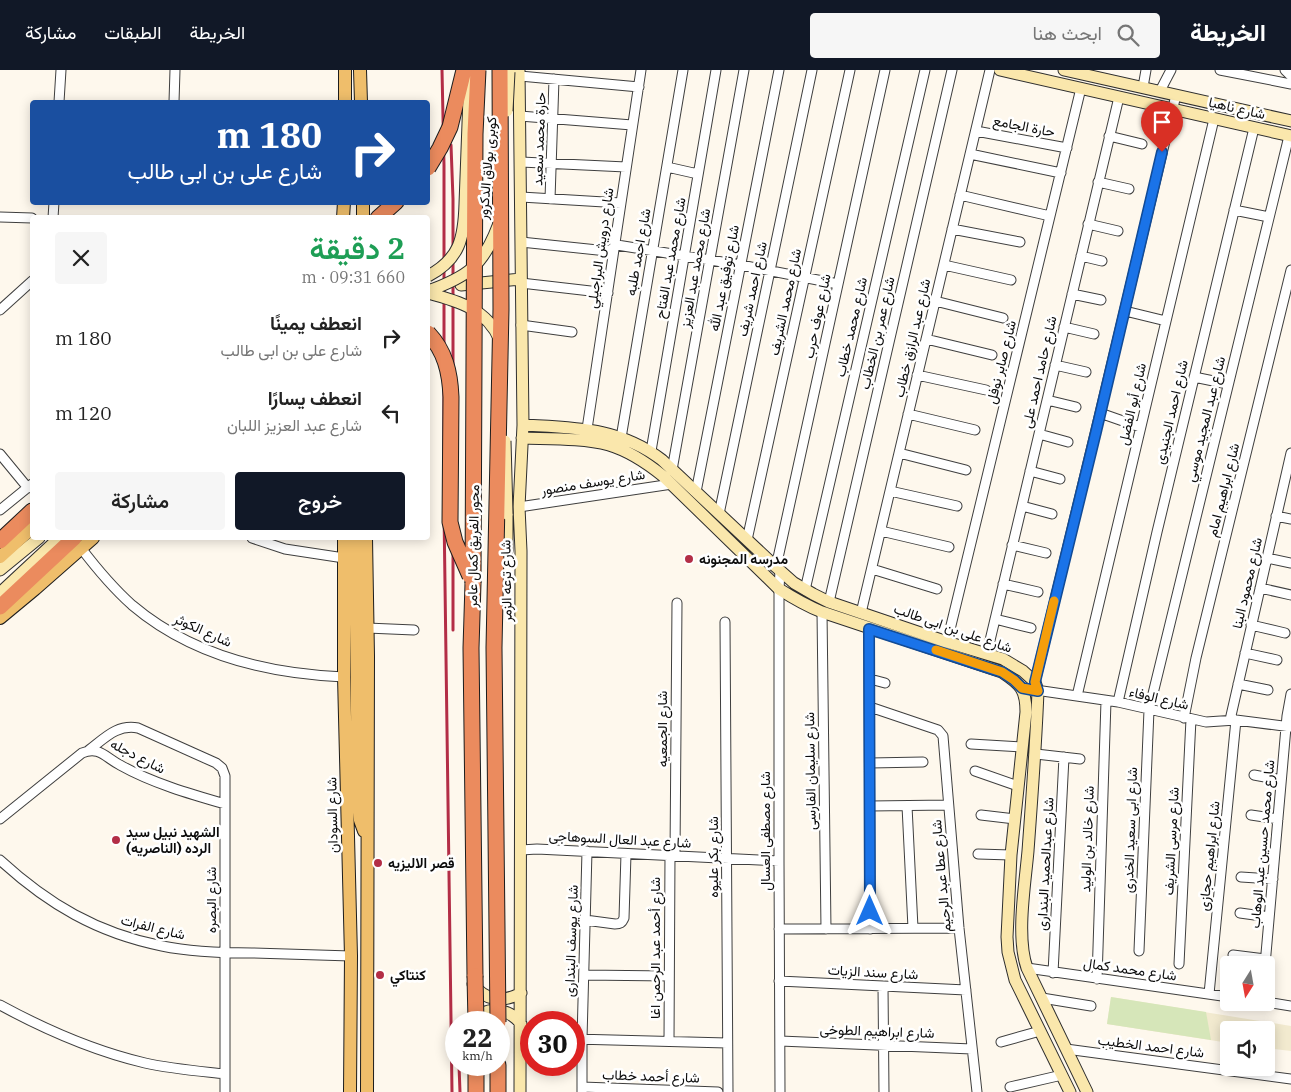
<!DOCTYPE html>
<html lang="ar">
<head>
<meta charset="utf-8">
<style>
  :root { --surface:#fff; --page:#f6f6f6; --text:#222; --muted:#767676; --accent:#111827 }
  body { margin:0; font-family:"IBM Plex Serif",Vazirmatn,serif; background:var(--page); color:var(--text); direction:rtl; height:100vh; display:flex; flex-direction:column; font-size:19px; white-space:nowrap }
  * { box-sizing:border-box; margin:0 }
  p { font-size:16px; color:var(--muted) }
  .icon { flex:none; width:28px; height:28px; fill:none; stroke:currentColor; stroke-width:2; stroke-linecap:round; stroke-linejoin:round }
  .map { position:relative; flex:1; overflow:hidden; direction:ltr }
  .details { position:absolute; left:30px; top:145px; width:400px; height:325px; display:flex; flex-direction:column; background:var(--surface); border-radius:5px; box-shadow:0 2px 12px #0003; direction:rtl }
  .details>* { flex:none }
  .top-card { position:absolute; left:30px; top:30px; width:400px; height:105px; border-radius:5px; box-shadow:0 2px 12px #0003; direction:rtl; background:#1a4fa0; color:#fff; overflow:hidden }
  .needle { width:32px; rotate:191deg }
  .buttons { position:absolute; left:1220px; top:886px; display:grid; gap:10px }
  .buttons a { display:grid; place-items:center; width:55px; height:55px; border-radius:5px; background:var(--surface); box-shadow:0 2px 12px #0003; font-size:25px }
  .speed { position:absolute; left:445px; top:941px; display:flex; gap:10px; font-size:25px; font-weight:700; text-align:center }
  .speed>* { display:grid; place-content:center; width:65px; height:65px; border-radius:50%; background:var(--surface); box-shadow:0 2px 12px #0003; line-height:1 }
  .speed small { font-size:12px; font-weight:400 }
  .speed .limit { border:8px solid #d22; background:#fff; color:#111 }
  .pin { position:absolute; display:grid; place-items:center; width:42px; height:42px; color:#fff; margin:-51px -21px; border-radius:50% 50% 50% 0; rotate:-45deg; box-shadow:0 0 5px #0007 }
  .pin .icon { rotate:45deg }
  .me { position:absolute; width:55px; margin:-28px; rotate:0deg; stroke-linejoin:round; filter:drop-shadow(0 0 4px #0008) }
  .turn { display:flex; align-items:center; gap:18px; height:105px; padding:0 25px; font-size:22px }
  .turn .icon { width:65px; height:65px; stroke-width:2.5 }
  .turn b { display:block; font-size:35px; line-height:42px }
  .round { display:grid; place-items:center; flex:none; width:52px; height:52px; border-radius:5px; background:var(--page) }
  .summary { display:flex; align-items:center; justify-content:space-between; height:85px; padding:0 25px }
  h1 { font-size:30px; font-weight:600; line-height:38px; color:#1e9e55 }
  .button { display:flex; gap:10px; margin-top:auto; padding:10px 25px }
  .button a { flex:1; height:58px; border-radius:5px; background:var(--accent); color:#fff; font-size:20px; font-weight:600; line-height:58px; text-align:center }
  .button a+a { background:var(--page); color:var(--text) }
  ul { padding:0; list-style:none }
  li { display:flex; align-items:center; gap:15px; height:75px; padding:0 25px }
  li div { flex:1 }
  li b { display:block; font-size:19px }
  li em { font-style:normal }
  header { display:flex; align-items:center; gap:30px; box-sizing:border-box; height:70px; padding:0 25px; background:var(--accent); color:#fff }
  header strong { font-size:24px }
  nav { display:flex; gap:28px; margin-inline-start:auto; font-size:18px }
  .search { width:350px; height:45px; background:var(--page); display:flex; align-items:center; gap:12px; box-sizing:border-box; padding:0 18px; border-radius:5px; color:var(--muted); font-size:19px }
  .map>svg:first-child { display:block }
</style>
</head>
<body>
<header>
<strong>الخريطة</strong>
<div class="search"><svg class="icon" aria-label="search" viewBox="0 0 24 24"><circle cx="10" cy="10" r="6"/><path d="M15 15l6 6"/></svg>ابحث هنا</div>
<nav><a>الخريطة</a><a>الطبقات</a><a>مشاركة</a></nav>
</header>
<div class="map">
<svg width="1291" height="1022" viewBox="0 0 1291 1022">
  <rect width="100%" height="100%" fill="#fef8ed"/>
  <!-- farmland -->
  <path fill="#f2eacf" d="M1111,927L1291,956V981L1266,978V960H1229V973L1107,954Z"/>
  <!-- green -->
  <path fill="#d6e6b9" d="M1111,927L1206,942L1211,970L1107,954Z"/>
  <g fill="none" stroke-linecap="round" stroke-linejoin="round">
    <!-- street casing -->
    <g stroke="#3f3f3f" stroke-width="11">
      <path id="street" d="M1220,0L1291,14
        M1285,0L1291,6
        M520,6L639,17
        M1143,17L1146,0
        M1160,21L1171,0
        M59,32L61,0
        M174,32L175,0
        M520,46L632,55
        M976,61L1067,78
        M1109,66L1142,74
        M970,84L1061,103
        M521,92L626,97
        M667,97L698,104
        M1098,112L1129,119
        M960,125L1050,146
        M521,127L621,133
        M550,129L554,9
        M1234,140L1269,147
        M0,147L32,148
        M53,148L54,132
        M1088,154L1118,161
        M952,159L1020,172
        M521,172L607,181L612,179L617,175L741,195L838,214
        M1081,186L1102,191
        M944,195L1011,210
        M521,213L608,223
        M1072,224L1101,230
        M935,231L1003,248
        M0,240L32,211
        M1125,241L1166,251
        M521,255L572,262
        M1064,257L1094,264
        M926,269L992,285
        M1055,295L1086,302
        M917,305L986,320
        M1194,307L1228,314
        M1047,330L1076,337
        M1100,343L1140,357
        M908,344L975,360
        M587,359L641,0
        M1039,364L1068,372
        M621,368L683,0
        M651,381L716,0
        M899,383L966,400
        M0,384L28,418
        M672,400L744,0
        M1030,401L1060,409
        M890,421L957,436
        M696,422L779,0
        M1022,436L1052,444
        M519,437L672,414
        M0,440L32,414
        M719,444L812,0
        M1276,446L1291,449
        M881,461L949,477
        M252,468L285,479L344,488
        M747,470L850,0
        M1012,475L1046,483
        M81,478C97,499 113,518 132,535C191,585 269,604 344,607
        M1267,488L1291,493
        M776,497L885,0
        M872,499L937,519
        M780,501L779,519V791L780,1022
        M1003,514L1038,522
        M1260,518L1291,525
        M805,520L925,0
        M829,532L952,0
        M822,542L826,859
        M861,543L990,0
        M995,549L1031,558
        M725,552L728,1022
        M1251,555L1285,563
        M367,558L414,560
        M869,559L870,859
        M947,572L1081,18
        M987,583L1119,27
        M1245,583L1277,590
        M870,609L885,613
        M1035,612L1100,343L1176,25
        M1238,614L1268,620
        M1022,618L1118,632L1206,652L1236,650L1291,657
        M1077,626L1214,49
        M1118,632L1157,462L1254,58
        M870,637L938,660L943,666L959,858L977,1022
        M1184,648L1196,588L1291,200
        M1230,650L1291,383
        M971,674L1022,677
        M89,680C105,668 117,654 138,658L216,693L222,698L225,706V1022
        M1036,684L1080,689
        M870,693L923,692
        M975,701L1018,716
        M1254,705L1281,710
        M870,736L948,735
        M907,736L913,858
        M981,745L1015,749
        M1251,745L1278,749
        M0,749L82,683C99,676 105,687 120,695C152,713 190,724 225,734
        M521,780L537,779L779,791
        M978,784L1011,785
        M675,785L677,533
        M0,790C48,834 97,863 162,876C191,882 222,883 252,883C285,884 318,885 351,886
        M1241,807L1273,809
        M1240,843L1269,847
        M585,850L615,854C620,854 622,853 624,848L626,784
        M779,859L959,858
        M1139,881L1149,640L1289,66
        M1233,885L1265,889
        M1179,894L1191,649
        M1265,895L1287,646L1291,624
        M1027,898L1229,927
        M1053,903L1064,687
        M584,905L669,906
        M1097,909L1106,631
        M779,911L966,920
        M883,916L884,1022
        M1209,924L1236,650
        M1042,928L1091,936
        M1266,932L1291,936
        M0,935C46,960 94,981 145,993C172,999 198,1001 225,1004
        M521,967L531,968
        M574,969L727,973
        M669,971L670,785
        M780,971L972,979
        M1001,972L1040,961
        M1066,979L1291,1009
        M582,1017L718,1022
        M1010,1017L1062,1005
        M582,1022V969L587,781"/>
    </g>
    <!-- secondary casing -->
    <g stroke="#2e2e2e" stroke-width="13">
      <path id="secondary" d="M519,0L523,355L519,437L521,481L520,1022
        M1000,0L1291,66
        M1064,0L1291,51
        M461,215L521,209
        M523,355C574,358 619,357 662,390L776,497L794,513L813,524L829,532L947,572L1003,589L1023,601L1035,612L1038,621C1036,674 1032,727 1028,781C1025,815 1016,867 1027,898L1087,1022
        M522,368C549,369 583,368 609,375C629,381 647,393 663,406L779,519C793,528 807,536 822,542L1002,602C1020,614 1026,619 1026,642L1011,785L1007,867L1008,882L1015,910L1070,1022
        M507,444V481
        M0,500L39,468
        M0,523L59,468
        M473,914C485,931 503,933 521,923
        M472,952C486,935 508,937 521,954"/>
    </g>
    <!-- primary casing -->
    <g stroke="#1d1d1d" stroke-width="14">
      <path id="primary" d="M345,0V32
        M360,0L361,32
        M343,148L344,132
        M363,148V132
        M344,468V607L351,886L350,1022
        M355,468L358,725L360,750L364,761
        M366,468L368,586L367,1022
        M0,487L32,458
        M0,548L35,519L93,468"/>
    </g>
    <!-- highway casing -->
    <g stroke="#1d1d1d" stroke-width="17">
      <path id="highway" d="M378,148L396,132
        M0,471L32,441
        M473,513L471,578L475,906
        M0,537L74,468
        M476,995V1022
        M498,995V1022"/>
    </g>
    <!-- street -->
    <use href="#street" stroke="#fff" stroke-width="9"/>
    <!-- secondary -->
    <use href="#secondary" stroke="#fae7ac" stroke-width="11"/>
    <!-- primary -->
    <use href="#primary" stroke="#efbe6b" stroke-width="12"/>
    <!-- highway -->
    <use href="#highway" stroke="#eb8b5e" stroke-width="15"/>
    <!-- rail -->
    <path stroke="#b32e46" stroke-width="3" d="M442,0L444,95V442L452,1022
      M451,75L453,129V560
      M459,995L460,1022"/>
    <!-- secondary-bridge casing -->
    <g stroke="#2e2e2e" stroke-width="13" stroke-linecap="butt">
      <path id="secondary-bridge" d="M507,41L509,2
        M428,206C460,189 464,168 465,134L470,0
        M428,221C467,207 483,196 498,156
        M428,223C458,231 487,239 500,270
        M505,371L507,444"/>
    </g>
    <!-- highway-bridge casing -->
    <g stroke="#1d1d1d" stroke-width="17" stroke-linecap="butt">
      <path id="highway-bridge" d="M428,98L440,78L450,57L464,0
        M428,263C445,281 450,302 451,327L450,452L455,472L470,506
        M473,513L475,64L478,0
        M475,906L476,952
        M498,952L494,578L501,239L500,0"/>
    </g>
    <!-- secondary-bridge -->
    <use href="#secondary-bridge" stroke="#fae7ac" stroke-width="11"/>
    <!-- highway-bridge -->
    <use href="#highway-bridge" stroke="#eb8b5e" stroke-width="15"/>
  </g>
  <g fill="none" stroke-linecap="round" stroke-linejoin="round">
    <!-- route casing -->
    <g stroke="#114b97" stroke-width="12">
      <path id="route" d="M870,841L869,559L995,600L1002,602L1014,610L1022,618L1038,621L1035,612L1096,362L1162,82"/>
    </g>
    <!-- route -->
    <use href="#route" stroke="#1a73e8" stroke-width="9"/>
    <!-- slow -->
    <path stroke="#f59e0b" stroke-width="9" d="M936,580L1002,602L1014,610L1022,618L1038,621L1035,612L1054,531"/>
  </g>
  <!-- markers -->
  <g fill="#b32e46" stroke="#fff" stroke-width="2">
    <circle cx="689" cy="489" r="5"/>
    <circle cx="116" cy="770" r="5"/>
    <circle cx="378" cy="793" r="5"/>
    <circle cx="380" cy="905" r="5"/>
  </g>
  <g text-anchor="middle" stroke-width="5" stroke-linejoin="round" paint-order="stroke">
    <!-- street labels -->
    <g font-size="14" fill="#0c0c0c" stroke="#fff">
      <text transform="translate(1237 38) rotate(13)" y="5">شارع ناهيا</text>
      <text transform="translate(1024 56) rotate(11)" y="5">حارة الجامع</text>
      <text transform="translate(539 69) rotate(-88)" y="5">حارة محمد سعيد</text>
      <text transform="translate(487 98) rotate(-85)" y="5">كوبرى بولاق الدكرور</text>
      <text transform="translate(600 178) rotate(-82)" y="5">شارع درويش البراجيلي</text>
      <text transform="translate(638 182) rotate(-80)" y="5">شارع احمد طلبه</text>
      <text transform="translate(670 188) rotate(-80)" y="5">شارع محمد عبد الفتاح</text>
      <text transform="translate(695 198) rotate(-80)" y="5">شارع محمد عبد العزيز</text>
      <text transform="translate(724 208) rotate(-79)" y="5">شارع توفيق عبد الله</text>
      <text transform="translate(752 219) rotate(-78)" y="5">شارع احمد شريف</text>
      <text transform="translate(785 232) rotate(-78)" y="5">شارع محمد الشريف</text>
      <text transform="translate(817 246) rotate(-78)" y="5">شارع عوف حرب</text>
      <text transform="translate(851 257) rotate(-77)" y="5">شارع محمد خطاب</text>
      <text transform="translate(877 263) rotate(-77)" y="5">شارع عمر بن الخطاب</text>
      <text transform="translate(912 268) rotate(-77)" y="5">شارع عبد الرازق خطاب</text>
      <text transform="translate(1001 292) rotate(-76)" y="5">شارع صابر نوفل</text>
      <text transform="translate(1039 302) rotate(-77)" y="5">شارع حامد احمد على</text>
      <text transform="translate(1132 334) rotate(-77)" y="5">شارع أبو الفضل</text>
      <text transform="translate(1171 342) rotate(-77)" y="5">شارع احمد الجنيدى</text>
      <text transform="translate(1205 349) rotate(-76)" y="5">شارع عبد المجيد موسي</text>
      <text transform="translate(593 412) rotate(-9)" y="5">شارع يوسف منصور</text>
      <text transform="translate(1223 420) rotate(-76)" y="5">شارع ابراهيم امام</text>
      <text transform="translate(473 476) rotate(-89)" y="5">محور الفريق كمال عامر</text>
      <text transform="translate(506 511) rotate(-91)" y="5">شارع ترعه الزمر</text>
      <text transform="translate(1247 513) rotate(-77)" y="5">شارع محمود البنا</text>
      <text transform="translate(953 558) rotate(19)" y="5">شارع على بن ابى طالب</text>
      <text transform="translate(203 560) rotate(24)" y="5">شارع الكوثر</text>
      <text transform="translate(1159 628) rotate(13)" y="5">شارع الوفاء</text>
      <text transform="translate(662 659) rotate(-90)" y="5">شارع الجمعيه</text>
      <text transform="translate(138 686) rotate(27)" y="5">شارع دجله</text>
      <text transform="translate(810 701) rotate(-91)" y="5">شارع سليمان الفارسى</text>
      <text transform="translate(332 745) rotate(-91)" y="5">شارع السودان</text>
      <text transform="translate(1130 760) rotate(-88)" y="5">شارع ابى سعيد الخدرى</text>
      <text transform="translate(765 761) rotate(-90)" y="5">شارع مصطفى العسال</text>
      <text transform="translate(620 769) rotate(3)" y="5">شارع عبد العال السوهاجى</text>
      <text transform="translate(1087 769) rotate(-88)" y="5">شارع خالد بن الوليد</text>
      <text transform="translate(1171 771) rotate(-87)" y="5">شارع مرسى الشريف</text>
      <text transform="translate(1262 774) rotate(-85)" y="5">شارع محمد حسين عبد الوهاب</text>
      <text transform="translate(1209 786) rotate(-84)" y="5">شارع ابراهيم حجازى</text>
      <text transform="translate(713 787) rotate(-90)" y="5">شارع بكر عليوه</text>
      <text transform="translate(1045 794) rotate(-87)" y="5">شارع عبدالحميد البندارى</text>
      <text transform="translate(941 806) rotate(-95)" y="5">شارع عطا عبد الرحيم</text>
      <text transform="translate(211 830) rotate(-90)" y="5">شارع البصره</text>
      <text transform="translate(153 857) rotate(14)" y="5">شارع الفرات</text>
      <text transform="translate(571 871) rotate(-88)" y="5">شارع يوسف البندارى</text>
      <text transform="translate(655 878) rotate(-90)" y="5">شارع أحمد عبد الرحمن اغا</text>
      <text transform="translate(1130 899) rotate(8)" y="5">شارع محمد كمال</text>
      <text transform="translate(873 902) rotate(3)" y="5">شارع سند الزيات</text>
      <text transform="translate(877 961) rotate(2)" y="5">شارع ابراهيم الطوخى</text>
      <text transform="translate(1151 976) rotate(7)" y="5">شارع احمد الخطيب</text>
      <text transform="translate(651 1006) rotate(2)" y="5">شارع أحمد خطاب</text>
    </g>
    <!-- poi labels -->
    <g font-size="14" font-weight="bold" fill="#0c0c0c" stroke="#fff" text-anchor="start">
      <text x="699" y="494">مدرسه المجنونه</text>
      <text x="126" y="767">الشهيد نبيل سيد<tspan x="126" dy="16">الرده (الناصريه)</tspan></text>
      <text x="388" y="798">قصر الاليزيه</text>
      <text x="390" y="910">كنتاكي</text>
    </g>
  </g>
</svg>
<div class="buttons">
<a><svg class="needle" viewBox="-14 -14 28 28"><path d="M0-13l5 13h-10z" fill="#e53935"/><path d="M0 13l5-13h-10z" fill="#767676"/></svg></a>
<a><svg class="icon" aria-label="sound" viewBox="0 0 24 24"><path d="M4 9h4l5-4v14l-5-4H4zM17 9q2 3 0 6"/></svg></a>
</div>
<div class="speed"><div>22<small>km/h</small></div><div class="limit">30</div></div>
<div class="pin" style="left:1162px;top:82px;background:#d93025"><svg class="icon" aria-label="arrive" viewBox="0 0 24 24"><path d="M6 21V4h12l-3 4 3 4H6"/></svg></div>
<svg class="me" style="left:870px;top:841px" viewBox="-20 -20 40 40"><path d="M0-17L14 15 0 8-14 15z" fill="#1a73e8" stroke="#fff" stroke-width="4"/></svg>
<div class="top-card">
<div class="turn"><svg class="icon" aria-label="right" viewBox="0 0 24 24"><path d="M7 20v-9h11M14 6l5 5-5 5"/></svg><div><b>180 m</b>شارع على بن ابى طالب</div></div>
</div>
<section class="details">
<div class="summary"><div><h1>2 دقيقة</h1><p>660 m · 09:31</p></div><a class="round"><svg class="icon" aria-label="close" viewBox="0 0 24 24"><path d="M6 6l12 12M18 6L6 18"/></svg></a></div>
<ul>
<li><svg class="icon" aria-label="right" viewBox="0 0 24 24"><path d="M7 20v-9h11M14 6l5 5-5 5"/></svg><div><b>انعطف يمينًا</b><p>شارع على بن ابى طالب</p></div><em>180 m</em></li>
<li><svg class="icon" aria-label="left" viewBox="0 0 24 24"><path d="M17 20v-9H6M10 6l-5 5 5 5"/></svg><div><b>انعطف يسارًا</b><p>شارع عبد العزيز اللبان</p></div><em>120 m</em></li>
</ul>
<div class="button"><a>خروج</a><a>مشاركة</a></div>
</section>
</div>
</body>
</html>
